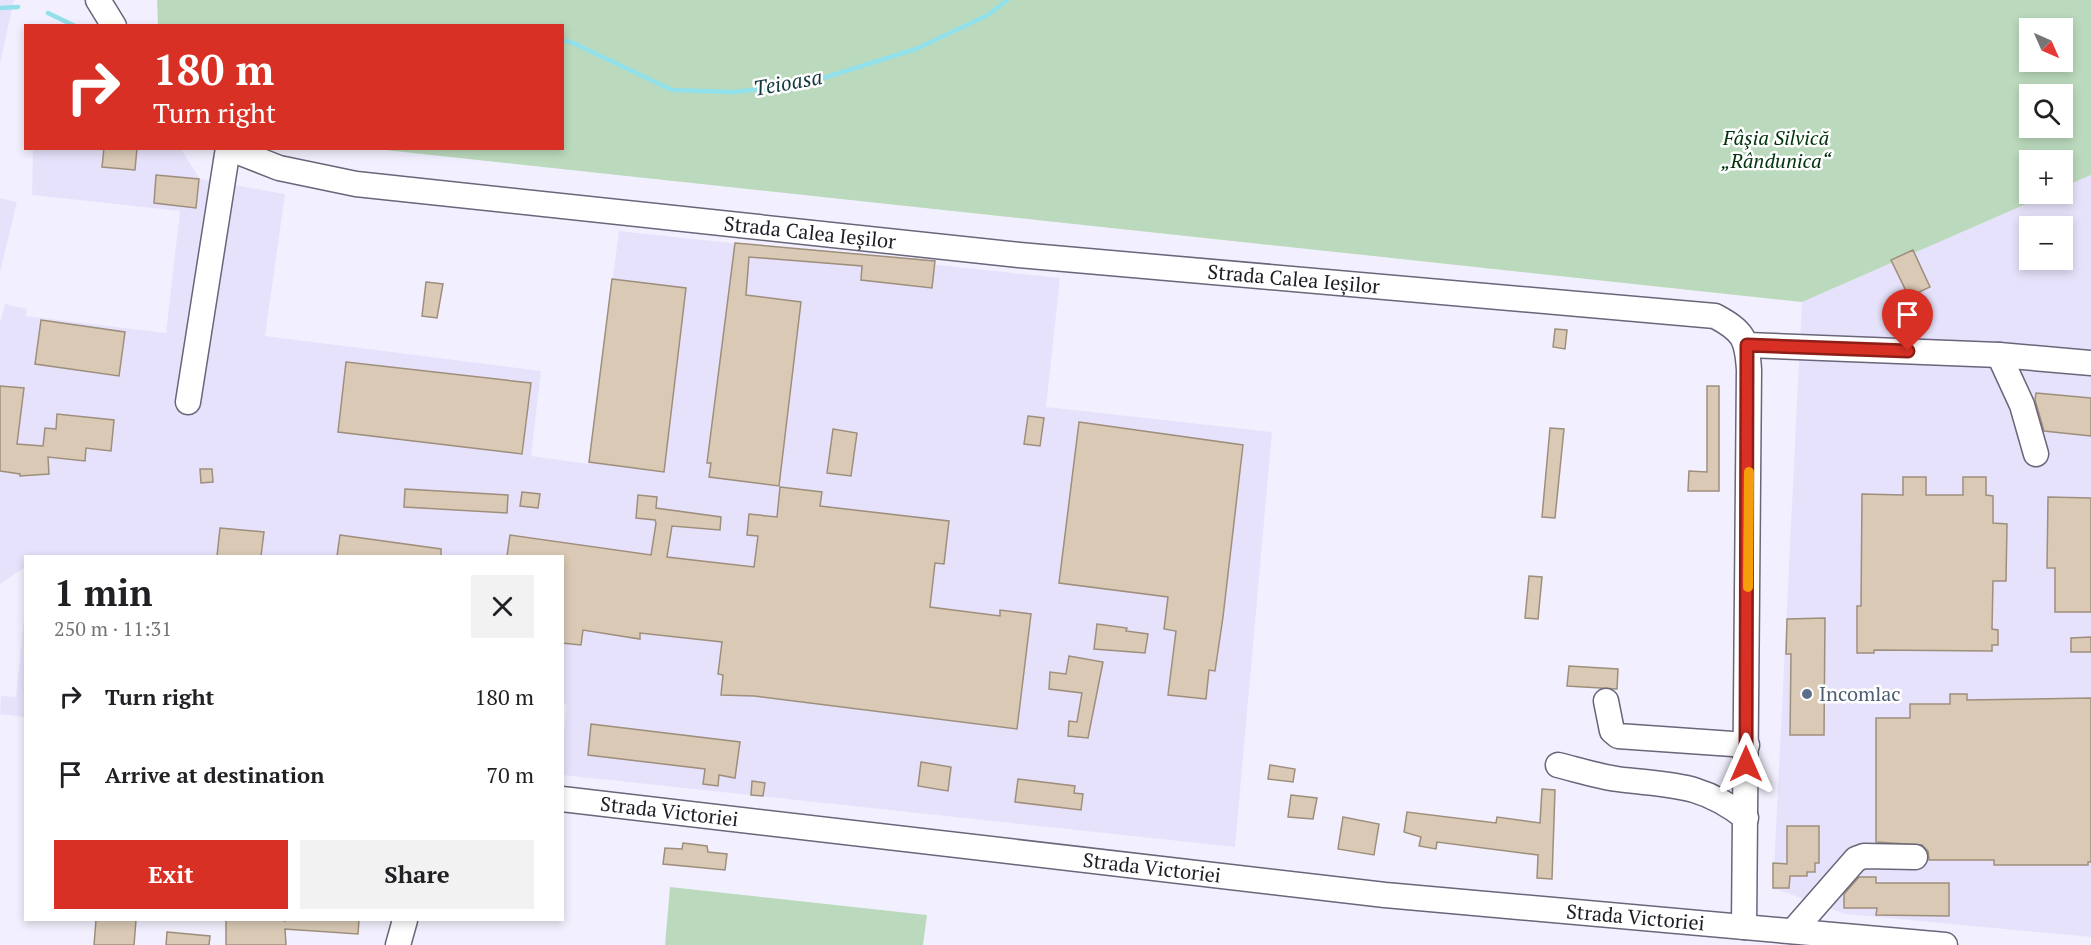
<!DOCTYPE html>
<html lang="en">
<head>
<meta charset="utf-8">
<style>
  :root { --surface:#fff; --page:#f2f2f2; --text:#202124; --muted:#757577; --accent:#d93025 }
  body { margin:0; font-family:"PT Serif",serif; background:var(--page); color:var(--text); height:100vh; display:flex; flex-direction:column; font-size:22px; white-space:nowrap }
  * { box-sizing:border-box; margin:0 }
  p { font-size:20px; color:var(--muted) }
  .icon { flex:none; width:33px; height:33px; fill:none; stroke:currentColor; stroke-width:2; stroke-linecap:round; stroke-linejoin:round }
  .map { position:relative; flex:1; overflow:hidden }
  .sheet { position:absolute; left:24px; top:555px; width:540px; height:366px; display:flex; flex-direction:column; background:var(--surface); border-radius:0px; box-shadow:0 3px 9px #0003 }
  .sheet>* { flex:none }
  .top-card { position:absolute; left:24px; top:24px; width:540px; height:126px; border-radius:0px; box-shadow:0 3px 9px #0003; background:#d93025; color:#fff; overflow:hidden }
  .needle { width:39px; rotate:135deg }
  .tools { position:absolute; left:2019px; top:18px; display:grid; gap:12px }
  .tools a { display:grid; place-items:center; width:54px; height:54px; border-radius:0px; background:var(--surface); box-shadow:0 3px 9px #0003; font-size:30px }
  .pin { position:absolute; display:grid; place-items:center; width:51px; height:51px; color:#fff; margin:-62px -26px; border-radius:50% 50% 50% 0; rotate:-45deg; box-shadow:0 0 6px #0007 }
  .pin .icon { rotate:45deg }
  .me { position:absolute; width:66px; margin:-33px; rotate:0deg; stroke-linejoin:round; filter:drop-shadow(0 0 4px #0008) }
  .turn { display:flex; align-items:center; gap:21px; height:126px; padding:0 30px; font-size:27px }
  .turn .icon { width:78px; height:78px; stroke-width:2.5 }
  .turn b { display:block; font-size:42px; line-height:51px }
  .round { display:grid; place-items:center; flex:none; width:63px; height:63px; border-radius:0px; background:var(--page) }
  .headline { display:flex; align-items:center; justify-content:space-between; height:102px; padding:0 30px }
  h1 { font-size:36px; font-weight:700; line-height:45px }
  .action { display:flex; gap:12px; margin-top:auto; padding:12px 30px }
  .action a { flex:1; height:69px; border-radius:0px; background:var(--accent); color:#fff; font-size:24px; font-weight:700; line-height:69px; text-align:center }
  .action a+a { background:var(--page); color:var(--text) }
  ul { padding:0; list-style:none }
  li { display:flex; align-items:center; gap:18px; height:78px; padding:0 30px }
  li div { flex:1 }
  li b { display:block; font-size:22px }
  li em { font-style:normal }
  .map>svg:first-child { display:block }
</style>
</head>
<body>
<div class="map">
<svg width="2091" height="945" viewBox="0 0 2091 945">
  <rect width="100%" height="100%" fill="#f2f0fe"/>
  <!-- built -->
  <path fill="#e7e2fb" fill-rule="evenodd" d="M0,0H14L0,63Z
    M33,149H181L200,179L285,194L265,336L541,371L531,456L588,464L619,231L1060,278L1046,407L1272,432L1235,847L563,775V745L567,704L562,703V556H26L25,567L0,584V323L5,304L27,309L26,316L166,333L180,211L32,195Z
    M2091,175V937L1845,914L1773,888L1802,302L2049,194H2062L2063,187ZM2030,226H2062V260H2030Z
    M0,198L17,202L0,272Z
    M25,608V717L0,714L1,696L16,697Z"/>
  <!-- green -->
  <path fill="#bbdabd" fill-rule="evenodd" d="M157,0H2091V175L2063,187L2062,160H2030V194H2049L1802,302L376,149L562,148V26L158,25ZM2030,28H2062V62H2030ZM2030,94H2062V128H2030Z
    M670,887L927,915L923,945H665Z"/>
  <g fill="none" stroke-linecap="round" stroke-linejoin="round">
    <!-- stream -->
    <path stroke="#92e0ea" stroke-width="4.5" d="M0,8L18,7
      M48,13L75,26
      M562,41L571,42L672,90L733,92L801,85L916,49L988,15L1007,0"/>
  </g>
  <!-- building -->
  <path fill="#d9c9b5" stroke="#9e8e7c" stroke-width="1.5" d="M104,148H137L135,170L102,167Z
    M156,175L199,179L196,208L154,203Z
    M735,243L935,261L932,288L861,280L862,266L749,257L746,295L801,302L779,486L709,477L711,463H707Z
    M1913,250L1930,287L1909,297L1891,260Z
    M612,279L686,288L664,472L589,462Z
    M426,282L443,284L437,318L422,316Z
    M41,320L125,332L119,376L35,364Z
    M1555,329L1567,330L1565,349L1553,347Z
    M346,362L531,383L522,454L338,432Z
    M0,386L24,388L17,444L43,446L45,428L56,429L57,414L114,420L111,451L86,448L85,461L48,457L49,474L20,476V474L0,471Z
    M1707,386H1719V491H1688L1689,471L1707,472Z
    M2036,393L2091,398V436L2044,431L2035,400Z
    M1028,416L1044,418L1040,446L1024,444Z
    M1079,422L1243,445L1223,617L1215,671L1209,670L1206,699L1168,695L1176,631L1164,629L1168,597L1059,583Z
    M1550,428L1564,429L1555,518L1542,517Z
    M833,429L857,433L851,476L827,473Z
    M200,469H212L213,482L201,483Z
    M1903,477H1926V495H1963V477H1986V495L1993,496V523L2007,524L2006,581H1993L1992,629L1998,630V645H1992V651L1874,650V653H1857V606H1861L1862,494L1903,495Z
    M780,487L822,492L820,506L949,521L944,564L935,563L930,607L1000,616V610L1031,614L1017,729L754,696L721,695L723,675L718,674L722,642L640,633V639L583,630L581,645L562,643V556H507L510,535L651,555L656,523L655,520L636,518L638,495L657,497L656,508L721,517L720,530L672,526L667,557L754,567L758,536L747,535L749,514L777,517Z
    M405,489L508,495L507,513L404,507Z
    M522,492L540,494L538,508L520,506Z
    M2048,497L2091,498V612H2055V568H2047Z
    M220,528L264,532L261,556H217Z
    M340,535L441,549V556H337Z
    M1529,576L1542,577L1538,619L1525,618Z
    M1825,618L1824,735H1790L1791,654H1786L1787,619Z
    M1097,624L1127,628L1126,631L1148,634L1145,653L1094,649Z
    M2091,637V652H2071V638Z
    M1069,656L1103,662L1088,738L1068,736L1069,721L1077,722L1082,693L1049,689L1050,672L1066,674Z
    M1569,666L1618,669L1617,689L1567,686Z
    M1950,694H1967V700L2091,698V862H2088V865H1994V860H1929L1928,851L1922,845L1876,842V718H1910V704H1950Z
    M591,724L740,742L735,778L719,775L718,786L703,784L705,769L588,755Z
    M921,762L951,767L948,791L918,786Z
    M1270,765L1295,769L1293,782L1268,779Z
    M1018,779L1075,786L1074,793L1083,794L1081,810L1015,802Z
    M752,781L765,783L763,796L751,795Z
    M1542,789L1555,790L1552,879L1537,878L1538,855L1437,842L1436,849L1419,846L1421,837L1404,832L1407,812L1496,823L1497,817L1540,823Z
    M1291,795L1317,798L1313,819L1288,817Z
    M1343,817L1379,824L1374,855L1338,849Z
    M1787,826H1819V863H1815V872H1807V876H1790L1789,888H1773V863L1787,864Z
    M683,843L707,846L708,852L727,854L725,870L663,864L665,848L682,849Z
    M1859,877H1876V883H1949V916L1876,915L1877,908H1844V894Z
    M96,920H136L134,945H94Z
    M226,920H284L285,922V920H359L358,934L285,929L286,945H226Z
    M167,932L210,936L209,945H166Z"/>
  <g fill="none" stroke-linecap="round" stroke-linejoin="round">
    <!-- minor casing -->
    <g stroke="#69657a" stroke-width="27">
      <g id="minor">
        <path d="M98,0L114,26"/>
        <path id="s1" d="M228,148L279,168L356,184L1019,255L1715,316C1743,331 1747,338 1749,370L1744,927"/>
        <path d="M1747,345L1999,355L2091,363"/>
        <path d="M1999,355L2022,405L2036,454"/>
        <path d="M188,402L228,148"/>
        <path d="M1606,701L1612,731L1618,736L1747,745"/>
        <path d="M1558,765C1578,770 1597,776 1617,779C1671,786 1700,782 1746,818"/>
        <path id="s2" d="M562,799L1385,895L1945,945"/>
        <path d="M1793,931L1856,859L1864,856L1915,857"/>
        <path d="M398,945L405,920"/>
      </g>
    </g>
    <!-- minor -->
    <use href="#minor" stroke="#fff" stroke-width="24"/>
  </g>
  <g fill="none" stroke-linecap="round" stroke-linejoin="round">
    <!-- route casing -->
    <g stroke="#8d1f18" stroke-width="15">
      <path id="route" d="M1746,764L1747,345L1908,351"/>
    </g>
    <!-- route -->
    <use href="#route" stroke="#d93025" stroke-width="10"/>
    <!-- slow -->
    <path stroke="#f59e0b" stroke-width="10" d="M1748,587L1749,472"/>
  </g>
  <!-- markers -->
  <circle fill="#5c6f8a" stroke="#fff" stroke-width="2" cx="1807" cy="694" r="6"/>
  <g text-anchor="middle" stroke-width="5" stroke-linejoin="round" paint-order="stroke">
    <!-- park labels -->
    <g font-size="20" font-style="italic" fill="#00330b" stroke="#fff">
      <text x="1776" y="145">Fâşia Silvică<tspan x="1776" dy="23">„Rândunica“</tspan></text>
    </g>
    <!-- street labels -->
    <g font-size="20" fill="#1e1d25" stroke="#fff">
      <text dy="7" stroke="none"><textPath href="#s1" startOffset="590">Strada Calea Ieșilor</textPath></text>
      <text dy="7" stroke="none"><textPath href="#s1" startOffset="1076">Strada Calea Ieșilor</textPath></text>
      <text dy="7" stroke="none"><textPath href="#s2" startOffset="108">Strada Victoriei</textPath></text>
      <text dy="7" stroke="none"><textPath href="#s2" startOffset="594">Strada Victoriei</textPath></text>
      <text dy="7" stroke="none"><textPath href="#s2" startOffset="1080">Strada Victoriei</textPath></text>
    </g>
    <!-- service labels -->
    <g font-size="20" fill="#4e5e75" stroke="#fff" text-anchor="start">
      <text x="1819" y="701">Incomlac</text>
    </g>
    <!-- water labels -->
    <g font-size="21" font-style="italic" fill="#143a3f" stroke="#fff">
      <text transform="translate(788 83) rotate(-10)" y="7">Teioasa</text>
    </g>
  </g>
</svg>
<div class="tools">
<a><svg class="needle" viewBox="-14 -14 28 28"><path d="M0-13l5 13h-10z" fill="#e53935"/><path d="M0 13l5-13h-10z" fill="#757577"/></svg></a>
<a><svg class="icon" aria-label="search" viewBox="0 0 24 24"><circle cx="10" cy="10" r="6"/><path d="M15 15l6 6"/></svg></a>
<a>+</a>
<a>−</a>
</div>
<div class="pin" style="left:1908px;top:351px;background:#d93025"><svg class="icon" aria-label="arrive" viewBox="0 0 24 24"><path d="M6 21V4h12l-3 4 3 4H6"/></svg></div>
<svg class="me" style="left:1746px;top:764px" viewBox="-20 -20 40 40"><path d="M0-17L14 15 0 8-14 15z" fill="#d93025" stroke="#fff" stroke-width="4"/></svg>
<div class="top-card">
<div class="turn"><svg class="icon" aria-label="right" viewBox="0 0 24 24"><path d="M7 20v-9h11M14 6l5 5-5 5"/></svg><div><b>180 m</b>Turn right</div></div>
</div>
<section class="sheet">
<div class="headline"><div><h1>1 min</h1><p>250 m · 11:31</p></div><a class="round"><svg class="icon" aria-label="close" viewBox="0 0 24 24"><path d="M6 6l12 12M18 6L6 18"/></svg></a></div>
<ul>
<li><svg class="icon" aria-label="right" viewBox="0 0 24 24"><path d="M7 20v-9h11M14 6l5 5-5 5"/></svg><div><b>Turn right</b></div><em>180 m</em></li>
<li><svg class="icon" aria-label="arrive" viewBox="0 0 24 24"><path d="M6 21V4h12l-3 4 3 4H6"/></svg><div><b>Arrive at destination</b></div><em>70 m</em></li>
</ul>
<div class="action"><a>Exit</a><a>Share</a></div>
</section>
</div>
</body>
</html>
